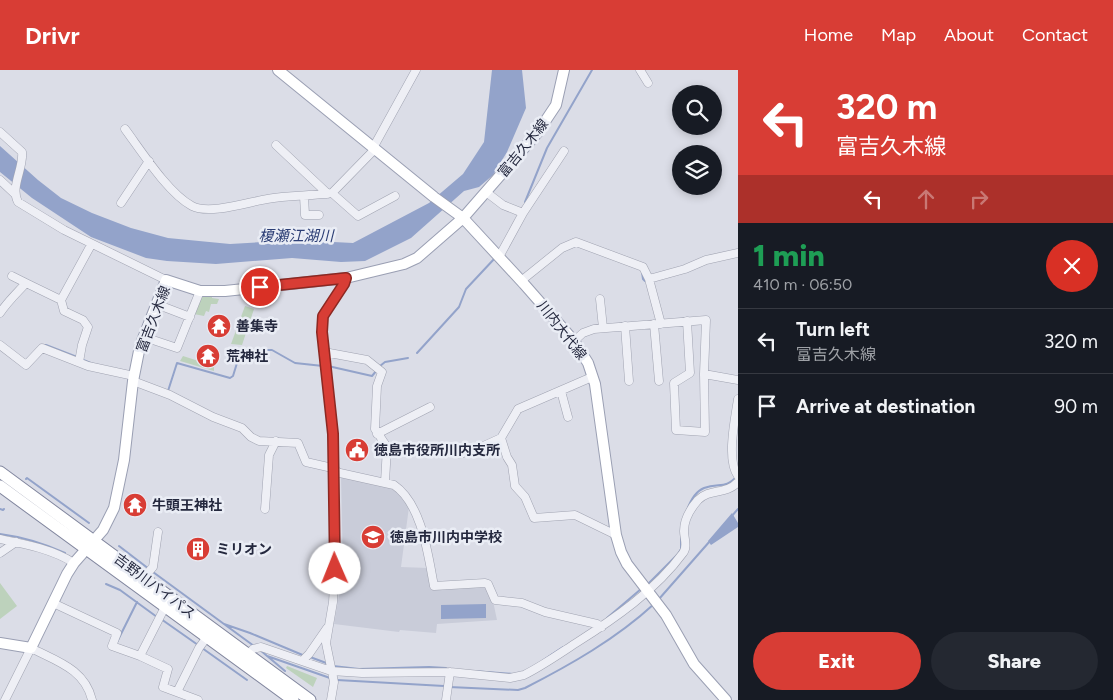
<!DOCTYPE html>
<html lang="en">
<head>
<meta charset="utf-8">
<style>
  :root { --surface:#171b24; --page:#242831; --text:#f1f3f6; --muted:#9ea1a6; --line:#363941; --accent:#d83d35 }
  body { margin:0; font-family:Figtree,"Noto Sans JP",sans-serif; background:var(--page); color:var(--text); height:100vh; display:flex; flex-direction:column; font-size:19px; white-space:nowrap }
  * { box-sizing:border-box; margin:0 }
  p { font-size:16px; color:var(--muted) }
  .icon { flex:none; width:28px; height:28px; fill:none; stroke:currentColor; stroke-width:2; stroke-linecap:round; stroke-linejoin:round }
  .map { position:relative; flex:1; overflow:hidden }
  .drawer { display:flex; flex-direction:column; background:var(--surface); width:375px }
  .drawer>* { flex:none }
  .hud { background:#d83d35; color:#fff; overflow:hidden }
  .fabs { position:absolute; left:672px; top:15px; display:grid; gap:10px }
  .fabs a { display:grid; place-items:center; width:50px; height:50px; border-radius:50%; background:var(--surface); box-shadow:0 2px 8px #0003; font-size:25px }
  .pin { position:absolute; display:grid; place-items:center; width:42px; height:42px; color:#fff; margin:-21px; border:2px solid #fff; border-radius:50%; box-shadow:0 1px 5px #0007 }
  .me { position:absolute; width:55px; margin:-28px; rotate:359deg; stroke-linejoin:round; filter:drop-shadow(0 0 4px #0008) }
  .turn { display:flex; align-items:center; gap:18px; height:105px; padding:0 15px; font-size:22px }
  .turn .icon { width:65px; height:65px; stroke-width:2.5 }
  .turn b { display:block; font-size:35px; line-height:42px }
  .lanes { display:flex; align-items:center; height:48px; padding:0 15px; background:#0003; justify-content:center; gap:25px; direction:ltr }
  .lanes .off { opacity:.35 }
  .round { display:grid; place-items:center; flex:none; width:52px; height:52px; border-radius:26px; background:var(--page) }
  .headline { display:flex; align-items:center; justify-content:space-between; height:85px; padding:0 15px }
  h1 { font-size:30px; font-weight:800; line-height:38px; color:#1e9e55 }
  .primary-button { display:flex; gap:10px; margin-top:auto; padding:10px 15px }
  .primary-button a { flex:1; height:58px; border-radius:30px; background:var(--accent); color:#fff; font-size:20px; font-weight:800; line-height:58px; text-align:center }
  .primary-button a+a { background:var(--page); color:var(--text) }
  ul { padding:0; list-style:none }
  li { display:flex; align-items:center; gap:15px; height:65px; padding:0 15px; border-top:1px solid var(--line) }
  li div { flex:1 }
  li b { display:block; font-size:19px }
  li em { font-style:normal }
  header { display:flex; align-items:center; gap:30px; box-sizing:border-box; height:70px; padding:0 25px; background:var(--accent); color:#fff }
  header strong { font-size:24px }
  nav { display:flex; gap:28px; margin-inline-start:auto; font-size:18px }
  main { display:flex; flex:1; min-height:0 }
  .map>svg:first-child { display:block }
</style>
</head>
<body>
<header>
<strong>Drivr</strong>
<nav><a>Home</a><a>Map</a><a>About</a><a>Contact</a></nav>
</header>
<main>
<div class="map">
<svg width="738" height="630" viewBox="0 0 738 630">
  <rect width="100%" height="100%" fill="#dbdde7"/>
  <!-- built -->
  <path fill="#c9ccd9" d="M341,405L396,419L409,437L401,497L428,498L432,519L483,515L486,517L493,531L497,550L437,554L436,563L400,560L399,562L334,554L343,502Z"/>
  <!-- green -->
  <path fill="#bdd2bc" d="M204,224H212V228L219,229L217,234H211L209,242L206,241L204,246L194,244L200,229Z
    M245,236L254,239L242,275L231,274Z
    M183,286L214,296V301L180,291Z
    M0,513L17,536L0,549Z
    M287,596L317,608L313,617L286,598Z"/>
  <!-- water -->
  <path fill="#93a3ca" d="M492,0H522L526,38L507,82L493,105L479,117L464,121L411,168L365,191L341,192L292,188L216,194L167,191L146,188L91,167L32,128L0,102V76L38,110L61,128L92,143L131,158L168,168L230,174L294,170L353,173L429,133L463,104L484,72Z
    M732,443L738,453V457L711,475L708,471Z
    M486,534V548L441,549V535Z"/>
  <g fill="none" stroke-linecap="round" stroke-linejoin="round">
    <!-- stream -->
    <path stroke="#93a3ca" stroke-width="2" d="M525,132L547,78L592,0
      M642,202L643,209L645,211
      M42,275H46L77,287
      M417,283L459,237L466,219L495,188
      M81,289L93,294
      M328,296L372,306L377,300
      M380,296L385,292L408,288
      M168,321L177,293L230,308L233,306L241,280H272L295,293L323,296
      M26,409L27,408L89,453
      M0,439L3,440L4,439
      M687,440C690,432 696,421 704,418C719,412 725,420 737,406
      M731,447L738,439
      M0,464C23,467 43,473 65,483
      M119,476L149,499
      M153,502L254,576
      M106,514L120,520L157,547
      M647,515L678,484L681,479V456
      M659,529L710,471
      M607,548L641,519
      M161,549L198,575
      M224,554L250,563L305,586
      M117,572L137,532
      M202,578L247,610
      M260,580L285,601
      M267,586L330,608
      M310,587L329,594
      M542,591L563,577
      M333,596L359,599L429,597L446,598
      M473,601L513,604
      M337,610L444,616
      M449,617L518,620L525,618C570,595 616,569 654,534"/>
    <!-- minor casing -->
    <g stroke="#a0a3b1" stroke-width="9">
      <path id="minor" d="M640,0L648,13
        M125,59C142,82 168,123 192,136C209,145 249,132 267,129C288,125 310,126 332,123L375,79
        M0,62L22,82C24,98 10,117 18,132L64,160L166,210
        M276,75L328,124
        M373,78L416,0
        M0,110L15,124
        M486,122L503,135L523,143
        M332,123L358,146L395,126
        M304,126L305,145H319
        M121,133L149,91
        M499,187L523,143L564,81
        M12,206L26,213
        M649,209L685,199L706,190L738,183
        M521,211L562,178L576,172L643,197L649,209L661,254
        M600,229L603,258
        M156,234L190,247
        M0,243C8,231 17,223 26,213L61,230
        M687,251L690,303L674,313L676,360L705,362L704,304
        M654,254L659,311
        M625,256L629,311
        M144,267L177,278L200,221
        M574,271L583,263L594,259L706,250L704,304L738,310
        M0,275L26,295L42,278L88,296L134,306
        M324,282L367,290L382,302L377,316L375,359L387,377L385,412
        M79,292L82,275L88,257L83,250L64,241L61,230L91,175
        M133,311L170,325L213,347L242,358L251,367L259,371L298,373L306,392L328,397L340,403L394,415C422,434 428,485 434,516L485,513L488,514L495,530L522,533L545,542L597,554L602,557
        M561,321L568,347
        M738,329C735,349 726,390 738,406
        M377,364L430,337
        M501,368L507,387L512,395L515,416L525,427L534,448L575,445L616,465
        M453,380L460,384L477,379L501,368L518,339L592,307
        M265,439L269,385L276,371
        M0,469C25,474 52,479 74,493
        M0,483L16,472
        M144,507L153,497L158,462
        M53,533L117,563L112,576L140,586L168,599L163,617L198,630
        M248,584L253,579L261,577L331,601L362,603L450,602L510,608L524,605C542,596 559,584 576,573C614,549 656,520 683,483C688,477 684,468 684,461C684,450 691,438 698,430C710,418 726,425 738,412
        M140,586L165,537
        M303,590L309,584L327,558
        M177,622L199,578L207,567
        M5,630L31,578C56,591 85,599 92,630
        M331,630L334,612L326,573L333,532L335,499L333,364L322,262L323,246L344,214L346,208
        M446,630L450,602"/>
    </g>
    <!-- major casing -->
    <g stroke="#9a9fb3" stroke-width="12">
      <path id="major" d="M278,0L434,127L463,148L524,214L574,271L588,293L595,314L616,465L621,482L627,494L666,545L694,594L726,630
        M0,573L31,578L67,504L74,493L103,460L114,438L124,390L133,311L140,276L166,210L200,221H225L346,208L404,194L417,188L463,148L538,62L556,35L564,0"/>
    </g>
    <!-- highway casing -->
    <g stroke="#82879f" stroke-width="13">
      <path id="highway" d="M0,402L310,630
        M0,416L293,630"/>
    </g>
    <!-- minor -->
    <use href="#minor" stroke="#eeeff5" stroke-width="8"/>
    <!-- major -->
    <use href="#major" stroke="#fff" stroke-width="10"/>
    <!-- highway -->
    <use href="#highway" stroke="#fff" stroke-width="11"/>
  </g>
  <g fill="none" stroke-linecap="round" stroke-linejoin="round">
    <!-- route casing -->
    <g stroke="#8c2822" stroke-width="12">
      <path id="route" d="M260,217L346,208L344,214L323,246L322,262L333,364L335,499"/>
    </g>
    <!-- route -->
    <use href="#route" stroke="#d83d35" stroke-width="9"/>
  </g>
  <!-- icons -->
  <defs>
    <g id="temple-disc" transform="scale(1.25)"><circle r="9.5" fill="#d83d35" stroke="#eaedf5"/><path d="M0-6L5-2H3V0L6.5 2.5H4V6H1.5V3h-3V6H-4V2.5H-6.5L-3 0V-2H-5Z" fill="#fff"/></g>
    <g id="civic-disc" transform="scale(1.25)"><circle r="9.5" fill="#d83d35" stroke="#eaedf5"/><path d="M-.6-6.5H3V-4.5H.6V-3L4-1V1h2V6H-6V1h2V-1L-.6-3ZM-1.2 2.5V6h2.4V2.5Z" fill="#fff"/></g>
    <g id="school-disc" transform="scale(1.25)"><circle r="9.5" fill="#d83d35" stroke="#eaedf5"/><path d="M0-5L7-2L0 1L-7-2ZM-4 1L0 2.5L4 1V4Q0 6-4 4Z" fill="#fff"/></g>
    <g id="building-disc" transform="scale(1.25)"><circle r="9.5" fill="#d83d35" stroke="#eaedf5"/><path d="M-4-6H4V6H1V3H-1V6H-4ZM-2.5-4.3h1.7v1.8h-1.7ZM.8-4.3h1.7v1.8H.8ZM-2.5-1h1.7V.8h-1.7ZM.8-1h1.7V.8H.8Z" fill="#fff"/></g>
  </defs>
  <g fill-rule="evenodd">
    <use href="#temple-disc" x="219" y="256"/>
    <use href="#temple-disc" x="208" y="286"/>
    <use href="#civic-disc" x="357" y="380"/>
    <use href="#temple-disc" x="135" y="435"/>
    <use href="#school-disc" x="373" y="467"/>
    <use href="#building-disc" x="198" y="479"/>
  </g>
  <g text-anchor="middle" stroke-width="5" stroke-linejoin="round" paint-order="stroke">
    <!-- street labels -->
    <g font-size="14" fill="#24283e" stroke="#eaedf5">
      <text transform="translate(523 78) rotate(-51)" y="5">富吉久木線</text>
      <text transform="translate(153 249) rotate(-69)" y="5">富吉久木線</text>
      <text transform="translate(562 260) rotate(52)" y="5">川内大代線</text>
      <text transform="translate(155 516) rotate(37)" y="5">吉野川バイパス</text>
    </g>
    <!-- poi labels -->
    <g font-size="14" font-weight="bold" fill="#24283e" stroke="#eaedf5" text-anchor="start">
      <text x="236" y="261">善集寺</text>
      <text x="226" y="291">荒神社</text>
      <text x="374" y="385">徳島市役所川内支所</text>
      <text x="152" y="440">牛頭王神社</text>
      <text x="390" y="472">徳島市川内中学校</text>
      <text x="216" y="484">ミリオン</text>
    </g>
    <!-- water labels -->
    <g font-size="15" font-style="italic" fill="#2c3e75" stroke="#eaedf5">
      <text x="296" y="171">榎瀬江湖川</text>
    </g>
  </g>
</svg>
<div class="fabs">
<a><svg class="icon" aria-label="search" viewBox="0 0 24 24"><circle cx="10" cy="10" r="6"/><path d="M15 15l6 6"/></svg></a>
<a><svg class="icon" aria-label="layers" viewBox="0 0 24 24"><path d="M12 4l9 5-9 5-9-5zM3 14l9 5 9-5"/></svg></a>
</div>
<div class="pin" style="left:260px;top:217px;background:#d93025"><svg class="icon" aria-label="arrive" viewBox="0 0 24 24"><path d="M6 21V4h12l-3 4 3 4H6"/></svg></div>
<svg class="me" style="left:335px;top:499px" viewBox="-20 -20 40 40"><circle r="19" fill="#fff"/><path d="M0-13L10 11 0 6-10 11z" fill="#d83d35"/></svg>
</div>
<section class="drawer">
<div class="hud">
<div class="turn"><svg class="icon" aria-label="left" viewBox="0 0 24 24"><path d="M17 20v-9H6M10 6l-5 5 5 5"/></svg><div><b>320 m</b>富吉久木線</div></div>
<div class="lanes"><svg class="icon" aria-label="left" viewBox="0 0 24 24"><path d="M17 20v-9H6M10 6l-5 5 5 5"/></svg><svg class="icon off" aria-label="ahead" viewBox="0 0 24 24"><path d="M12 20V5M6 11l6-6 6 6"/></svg><svg class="icon off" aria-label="right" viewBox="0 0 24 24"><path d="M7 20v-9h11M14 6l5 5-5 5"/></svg></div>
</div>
<div class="headline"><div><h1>1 min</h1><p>410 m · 06:50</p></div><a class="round" style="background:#d93025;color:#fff"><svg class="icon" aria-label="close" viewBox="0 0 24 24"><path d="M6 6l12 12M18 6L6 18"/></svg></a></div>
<ul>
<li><svg class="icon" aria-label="left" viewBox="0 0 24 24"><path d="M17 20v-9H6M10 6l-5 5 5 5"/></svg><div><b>Turn left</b><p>富吉久木線</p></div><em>320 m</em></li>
<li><svg class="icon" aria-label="arrive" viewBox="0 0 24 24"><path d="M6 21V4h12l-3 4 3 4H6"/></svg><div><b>Arrive at destination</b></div><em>90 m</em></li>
</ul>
<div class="primary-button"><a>Exit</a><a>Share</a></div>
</section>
</main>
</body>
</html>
